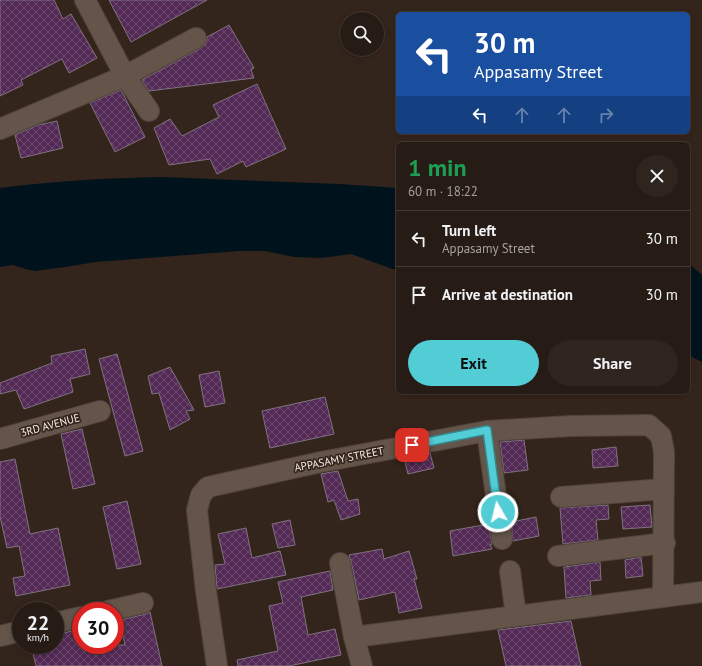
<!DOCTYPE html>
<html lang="en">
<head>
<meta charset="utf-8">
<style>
  :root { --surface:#271c15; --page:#2f251e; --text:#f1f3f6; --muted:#a4a1a0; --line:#433a34; --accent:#52ccd5 }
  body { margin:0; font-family:"PT Sans",sans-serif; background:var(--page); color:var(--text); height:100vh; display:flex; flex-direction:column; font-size:15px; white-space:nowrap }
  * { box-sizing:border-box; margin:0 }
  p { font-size:13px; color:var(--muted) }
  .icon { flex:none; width:22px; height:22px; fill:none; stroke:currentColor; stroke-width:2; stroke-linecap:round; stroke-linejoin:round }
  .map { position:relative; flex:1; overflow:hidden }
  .details { position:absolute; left:396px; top:142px; width:294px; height:252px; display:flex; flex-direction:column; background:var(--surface); border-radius:6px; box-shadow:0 2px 6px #0003,0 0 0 1px var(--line) }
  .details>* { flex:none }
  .banner { position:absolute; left:396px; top:12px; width:294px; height:122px; border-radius:6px; box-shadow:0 2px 6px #0003,0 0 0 1px var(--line); background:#1a4fa0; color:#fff; overflow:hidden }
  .tools { position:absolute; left:340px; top:12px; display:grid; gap:8px }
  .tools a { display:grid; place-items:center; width:44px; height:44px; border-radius:50%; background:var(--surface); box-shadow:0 2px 6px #0003,0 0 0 1px var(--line); font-size:20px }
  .speed { position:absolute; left:12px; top:602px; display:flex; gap:8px; font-size:20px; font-weight:700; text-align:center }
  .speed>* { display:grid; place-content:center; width:52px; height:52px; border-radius:50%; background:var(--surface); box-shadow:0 2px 6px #0003,0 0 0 1px var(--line); line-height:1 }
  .speed small { font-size:10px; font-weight:400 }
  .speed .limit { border:6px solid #d22; background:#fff; color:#111 }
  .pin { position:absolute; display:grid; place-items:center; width:34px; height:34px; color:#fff; margin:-17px; border-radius:8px; box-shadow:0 2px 6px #0006 }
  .me { position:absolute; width:44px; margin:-22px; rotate:352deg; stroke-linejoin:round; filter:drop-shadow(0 0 3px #0008) }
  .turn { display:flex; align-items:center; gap:14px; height:84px; padding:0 12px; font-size:18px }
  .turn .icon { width:52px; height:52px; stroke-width:2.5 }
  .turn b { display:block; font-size:28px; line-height:34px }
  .lanes { display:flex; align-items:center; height:38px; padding:0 12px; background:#0003; justify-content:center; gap:20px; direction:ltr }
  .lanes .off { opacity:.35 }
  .round { display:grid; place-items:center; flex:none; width:42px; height:42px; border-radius:21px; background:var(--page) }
  .overview { display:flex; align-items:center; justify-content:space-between; height:68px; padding:0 12px }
  h1 { font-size:24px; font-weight:800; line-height:30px; color:#1e9e55 }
  .action { display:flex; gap:8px; margin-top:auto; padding:8px 12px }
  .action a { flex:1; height:46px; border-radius:24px; background:var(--accent); color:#111; font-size:16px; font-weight:800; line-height:46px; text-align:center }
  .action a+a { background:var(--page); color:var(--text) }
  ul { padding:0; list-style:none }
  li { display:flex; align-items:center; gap:12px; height:56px; padding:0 12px; border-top:1px solid var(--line) }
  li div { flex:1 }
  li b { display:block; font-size:15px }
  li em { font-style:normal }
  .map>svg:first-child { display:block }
</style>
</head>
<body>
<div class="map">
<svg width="702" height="666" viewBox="0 0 702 666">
  <defs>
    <pattern id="building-cross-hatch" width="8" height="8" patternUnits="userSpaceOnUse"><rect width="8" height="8" fill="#522a55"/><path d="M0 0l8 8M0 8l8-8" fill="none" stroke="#6c496d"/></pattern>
  </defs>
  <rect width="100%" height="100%" fill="#34251c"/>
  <!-- water -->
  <path fill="#00131d" d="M162,177L339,184L398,188V271L351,254L322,258L294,257L265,251H239L96,262L65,267L35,271L25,269L13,265L0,267V188C54,181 107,178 162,177Z
    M688,263L702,275V362L688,355Z"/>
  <!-- building -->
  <path fill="url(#building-cross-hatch)" stroke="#807281" d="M0,0H54L63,19L71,14L97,58L69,73L62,59L21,80L23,85L0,96Z
    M109,0H207L131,42Z
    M229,25L254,68L251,70L254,78L149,91L142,80L201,48L206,44L207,37Z
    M257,84L286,149L246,167L243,161L217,174L210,159L169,165L154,128L170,119L182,136L219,117L213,105Z
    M121,90L145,137L115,152L90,103Z
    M57,121L63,148L21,158L15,135L38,125Z
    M85,349L90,374L70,379L73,392L24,409L16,390L0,394V383L52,363L51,356Z
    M117,354L143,451L125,456L99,359Z
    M170,367L194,410L186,411L190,419L170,430L159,393L152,394L148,376Z
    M219,371L225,403L205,407L199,375Z
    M325,397L334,434L270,448L262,411Z
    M82,429L95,484L73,489L61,434Z
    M524,440L528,470L504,473L500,442Z
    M616,447L618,466L593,468L592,450Z
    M430,453L434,468L408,474L404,458Z
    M15,459L30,534L58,528L70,585L16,596L13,578L25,576L19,546L7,548L0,516V462Z
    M338,471L348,501L358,499L360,514L341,520L334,500L328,502L321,474Z
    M127,501L141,564L117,569L103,507Z
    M608,505L609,519L596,520L598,540L563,544L560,508Z
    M650,505L652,527L623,529L621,507Z
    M536,517L539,536L513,541L511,522Z
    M290,520L295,545L278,548L272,524Z
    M483,525V526H489L492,544L490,545L492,549L453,556L450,531Z
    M246,528L252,558L280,551L286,575L217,589L215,565L225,564L218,534Z
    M382,549L384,559L409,551L417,579H414L422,608L399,613L395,592L359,600L351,561L349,555Z
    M641,557L643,576L626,578L625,560Z
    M600,562L601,580L590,581L591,595L566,598L564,567Z
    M330,571L333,590L301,597L308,635L335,629L341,655L289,666H238L237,660L278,651L269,606L283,603L278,582Z
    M150,612L162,666H36L31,645H55V635L81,629V645H125L120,620L146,614Z
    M571,621L581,666H506L498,630Z"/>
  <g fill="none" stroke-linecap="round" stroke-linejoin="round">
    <!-- minor casing -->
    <g stroke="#50443c" stroke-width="22">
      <path id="minor" d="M85,0L125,76L149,111
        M0,129L125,76L196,38
        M487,431L502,539
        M0,439L100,411
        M561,497L664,489
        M558,556L665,543
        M340,563L354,637L362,666
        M510,571L516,616
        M108,611L143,603
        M55,623L81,617
        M0,636L21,631
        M354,637L702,592
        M217,666L206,591L197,510L201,495L208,487L321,462L487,431L571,426L649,425L661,436L664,452L663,597"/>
    </g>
    <!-- minor -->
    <use href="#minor" stroke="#645449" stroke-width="20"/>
  </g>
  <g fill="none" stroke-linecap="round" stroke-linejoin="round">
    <!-- route casing -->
    <g stroke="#35858a" stroke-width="10">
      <path id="route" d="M412,445L487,430L498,512"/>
    </g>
    <!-- route -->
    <use href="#route" stroke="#52ccd5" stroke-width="7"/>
  </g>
  <g text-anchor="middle" stroke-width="3.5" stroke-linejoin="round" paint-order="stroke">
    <!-- street labels -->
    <g font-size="11" fill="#f7ede6" stroke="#34251c">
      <text transform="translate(50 425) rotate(-15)" y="4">3RD AVENUE</text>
      <text transform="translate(339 459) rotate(-11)" y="4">APPASAMY STREET</text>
    </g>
  </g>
</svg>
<div class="tools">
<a><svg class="icon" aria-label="search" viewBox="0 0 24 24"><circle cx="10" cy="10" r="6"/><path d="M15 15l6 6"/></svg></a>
</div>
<div class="speed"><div>22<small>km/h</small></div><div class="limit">30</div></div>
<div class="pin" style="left:412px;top:445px;background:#d93025"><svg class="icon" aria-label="arrive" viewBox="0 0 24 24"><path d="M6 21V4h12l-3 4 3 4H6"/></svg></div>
<svg class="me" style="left:498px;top:512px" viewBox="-20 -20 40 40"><circle r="17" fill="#52ccd5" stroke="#fff" stroke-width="3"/><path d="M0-11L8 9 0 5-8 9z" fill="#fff"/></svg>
<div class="banner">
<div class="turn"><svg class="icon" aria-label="left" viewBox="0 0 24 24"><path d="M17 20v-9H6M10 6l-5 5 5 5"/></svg><div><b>30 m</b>Appasamy Street</div></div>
<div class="lanes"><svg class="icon" aria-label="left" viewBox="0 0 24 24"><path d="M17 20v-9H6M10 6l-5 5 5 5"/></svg><svg class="icon off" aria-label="ahead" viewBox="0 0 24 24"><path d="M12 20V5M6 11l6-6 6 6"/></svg><svg class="icon off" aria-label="ahead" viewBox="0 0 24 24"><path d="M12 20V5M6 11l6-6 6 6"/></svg><svg class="icon off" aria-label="right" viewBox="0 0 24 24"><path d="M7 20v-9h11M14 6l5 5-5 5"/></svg></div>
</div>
<section class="details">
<div class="overview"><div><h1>1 min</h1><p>60 m · 18:22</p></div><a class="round"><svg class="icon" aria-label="close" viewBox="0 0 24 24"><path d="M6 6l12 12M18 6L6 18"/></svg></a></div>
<ul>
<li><svg class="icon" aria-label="left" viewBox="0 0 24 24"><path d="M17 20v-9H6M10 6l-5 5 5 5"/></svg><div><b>Turn left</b><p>Appasamy Street</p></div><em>30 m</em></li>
<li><svg class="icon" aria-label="arrive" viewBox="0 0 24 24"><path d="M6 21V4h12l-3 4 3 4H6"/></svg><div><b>Arrive at destination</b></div><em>30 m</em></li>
</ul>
<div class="action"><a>Exit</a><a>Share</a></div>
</section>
</div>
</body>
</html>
